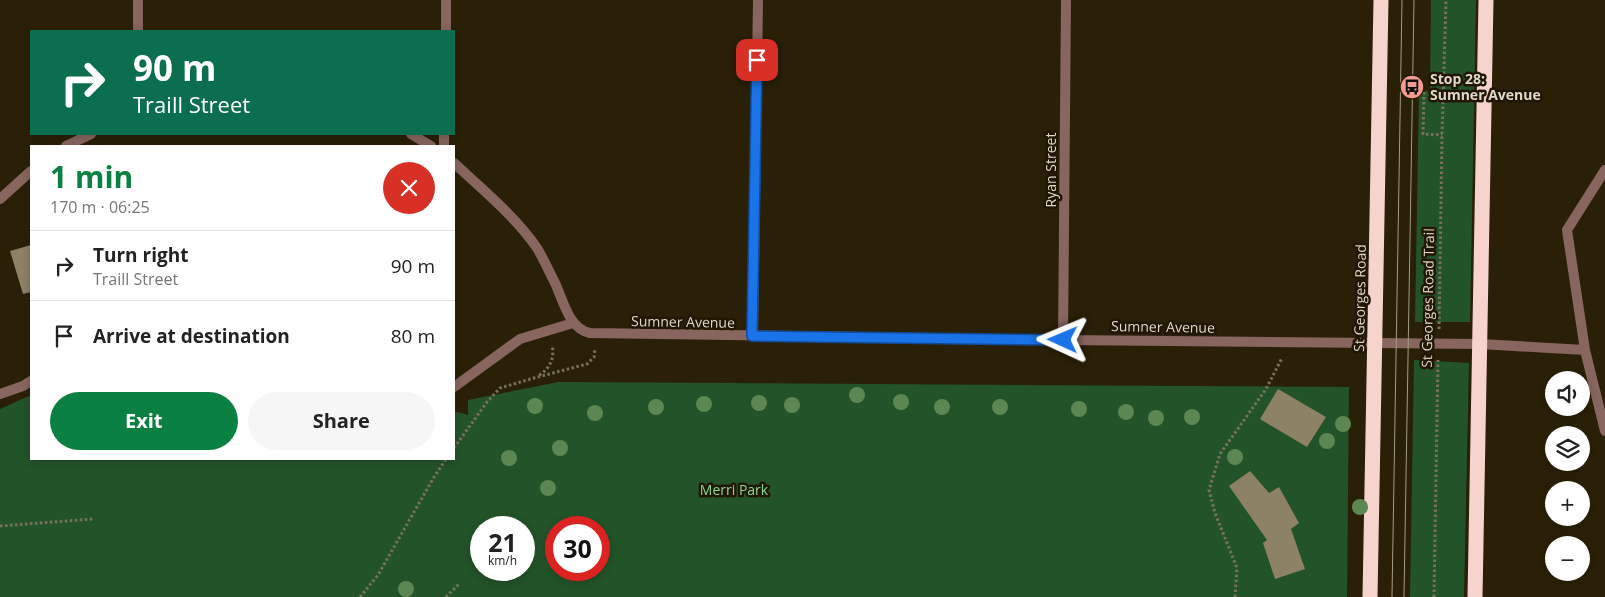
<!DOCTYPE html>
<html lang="en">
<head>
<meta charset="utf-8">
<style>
  :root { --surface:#fff; --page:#f6f6f6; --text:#222; --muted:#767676; --line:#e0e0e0; --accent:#0b8043 }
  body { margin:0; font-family:"Open Sans",sans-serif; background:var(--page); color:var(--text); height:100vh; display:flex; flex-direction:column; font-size:19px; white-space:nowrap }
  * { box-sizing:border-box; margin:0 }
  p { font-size:16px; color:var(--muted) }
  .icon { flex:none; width:28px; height:28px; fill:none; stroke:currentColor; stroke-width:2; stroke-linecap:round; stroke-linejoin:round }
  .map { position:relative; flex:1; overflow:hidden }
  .panel { position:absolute; left:30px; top:145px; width:425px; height:315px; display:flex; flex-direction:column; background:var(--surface); border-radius:0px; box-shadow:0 2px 8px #0003 }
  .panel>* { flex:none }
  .hud { position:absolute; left:30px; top:30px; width:425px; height:105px; border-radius:0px; box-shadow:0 2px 8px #0003; background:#0b6e4f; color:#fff; overflow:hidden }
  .buttons { position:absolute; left:1545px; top:371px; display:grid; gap:10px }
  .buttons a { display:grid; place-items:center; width:45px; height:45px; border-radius:50%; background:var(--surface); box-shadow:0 2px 8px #0003; font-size:25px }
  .speed { position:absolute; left:470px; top:516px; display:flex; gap:10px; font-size:25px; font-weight:700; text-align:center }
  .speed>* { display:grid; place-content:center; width:65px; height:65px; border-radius:50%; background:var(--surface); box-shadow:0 2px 8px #0003; line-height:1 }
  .speed small { font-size:12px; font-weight:400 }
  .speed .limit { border:8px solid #d22; background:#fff; color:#111 }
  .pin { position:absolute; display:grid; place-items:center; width:42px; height:42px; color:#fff; margin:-21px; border-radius:10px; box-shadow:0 2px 8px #0006 }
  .me { position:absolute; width:55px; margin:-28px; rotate:271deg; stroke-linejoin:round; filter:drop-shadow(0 0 4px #0008) }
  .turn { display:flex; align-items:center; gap:18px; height:105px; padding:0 20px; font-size:22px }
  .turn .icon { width:65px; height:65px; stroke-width:2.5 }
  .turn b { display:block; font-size:35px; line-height:42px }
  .round { display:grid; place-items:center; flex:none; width:52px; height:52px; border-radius:26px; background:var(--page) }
  .summary { display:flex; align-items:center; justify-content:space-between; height:85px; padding:0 20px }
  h1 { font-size:30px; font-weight:700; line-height:38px; color:var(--accent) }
  .button { display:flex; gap:10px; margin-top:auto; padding:10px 20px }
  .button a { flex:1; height:58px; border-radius:30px; background:var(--accent); color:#fff; font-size:20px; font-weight:700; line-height:58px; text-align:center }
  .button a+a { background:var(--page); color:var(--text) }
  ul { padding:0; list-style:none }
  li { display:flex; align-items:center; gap:15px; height:70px; padding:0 20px; border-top:1px solid var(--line) }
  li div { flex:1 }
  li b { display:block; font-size:19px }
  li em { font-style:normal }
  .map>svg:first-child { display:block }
</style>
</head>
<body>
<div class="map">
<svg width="1605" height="597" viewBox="0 0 1605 597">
  <rect width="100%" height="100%" fill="#2a2007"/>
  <!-- green -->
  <path fill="#235329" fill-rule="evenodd" d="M1431,0H1476L1470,322H1415L1419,92L1430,91Z
    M1414,360L1469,363L1464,597H1410Z
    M559,382L1349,387L1347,597H0V409L31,395V459H454V411L468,415V400ZM481,528H524V570H481ZM556,528H599V570H556Z"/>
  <!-- building -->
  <path fill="#8d8166" d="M31,245V292L23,294L10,251Z
    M1278,389L1326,417L1307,447L1260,419Z
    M1250,471L1269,493L1279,487L1299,523L1291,529L1305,569L1275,579L1263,543L1267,540L1229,486Z"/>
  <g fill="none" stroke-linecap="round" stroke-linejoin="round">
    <!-- path -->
    <path stroke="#7a715d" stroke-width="3" stroke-dasharray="2.5 2.5" stroke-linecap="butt" d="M1424,92L1423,134L1442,135
      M1439,329L1442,135L1446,0
      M539,375C550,369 555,357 552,345
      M454,448L487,402L500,388L534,378L587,364L594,357L595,349
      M0,526L93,519
      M360,597L378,575L434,477L446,459
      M446,597L460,583
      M1235,597L1237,568L1215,513L1209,490L1220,454L1266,389L1282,358
      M1434,597L1438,360"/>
    <!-- lane -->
    <path stroke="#88655f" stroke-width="10" d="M1605,170L1567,230L1585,350L1605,431
      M1480,344L1585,350
      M454,387L520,339L573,323
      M0,394L23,386L31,381"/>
    <!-- street -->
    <path stroke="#88655f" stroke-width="10" d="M138,31V0
      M446,31V0
      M411,134L431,146
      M66,146L91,134
      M444,146V134
      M454,163C482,189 516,217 537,248C543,258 548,269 553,279C563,297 567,328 590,333L1063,340L1480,344
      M0,199L31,171
      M753,336L758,0
      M1063,340L1066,0"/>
    <!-- highway -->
    <path stroke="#f7d3cd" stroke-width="15" d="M1370,597L1381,0
      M1475,597L1486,0"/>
    <!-- tram -->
    <path stroke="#a59d8b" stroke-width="1" d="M1392,597L1402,0
      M1404,597L1414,0"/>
  </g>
  <!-- trees -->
  <g fill="#5d8752">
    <circle cx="857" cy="395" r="8"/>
    <circle cx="901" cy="402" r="8"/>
    <circle cx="759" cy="403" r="8"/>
    <circle cx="704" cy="404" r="8"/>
    <circle cx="792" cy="405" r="8"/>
    <circle cx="535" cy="406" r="8"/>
    <circle cx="656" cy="407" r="8"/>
    <circle cx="942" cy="407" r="8"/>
    <circle cx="1000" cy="407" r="8"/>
    <circle cx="1079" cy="409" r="8"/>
    <circle cx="1126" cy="412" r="8"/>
    <circle cx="595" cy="413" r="8"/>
    <circle cx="1192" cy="417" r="8"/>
    <circle cx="1156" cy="418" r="8"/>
    <circle cx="1343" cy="424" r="8"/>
    <circle cx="1327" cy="441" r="8"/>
    <circle cx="560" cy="448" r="8"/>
    <circle cx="1235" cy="457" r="8"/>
    <circle cx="509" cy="458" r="8"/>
    <circle cx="548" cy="488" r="8"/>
    <circle cx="1360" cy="507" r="8"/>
    <circle cx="406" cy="589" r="8"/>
  </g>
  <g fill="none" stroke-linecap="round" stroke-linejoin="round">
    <!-- route casing -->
    <g stroke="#114b97" stroke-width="12">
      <path id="route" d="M757,60L752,336L1063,340"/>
    </g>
    <!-- route -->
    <use href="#route" stroke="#1a73e8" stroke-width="9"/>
  </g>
  <!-- icons -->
  <defs>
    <g id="bus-disc" transform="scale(1.25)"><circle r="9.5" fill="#f59c90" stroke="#211601"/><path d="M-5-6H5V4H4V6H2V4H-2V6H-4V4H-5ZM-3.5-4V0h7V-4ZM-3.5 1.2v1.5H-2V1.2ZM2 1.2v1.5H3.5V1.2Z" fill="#111"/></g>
  </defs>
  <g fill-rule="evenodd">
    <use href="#bus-disc" x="1412" y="87"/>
  </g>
  <g text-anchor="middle" stroke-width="5" stroke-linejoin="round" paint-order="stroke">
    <!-- poi labels -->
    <g font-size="14" font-weight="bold" fill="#dfd8ca" stroke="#211601" text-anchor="start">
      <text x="1430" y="84">Stop 28:<tspan x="1430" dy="16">Sumner Avenue</tspan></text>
    </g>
    <!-- street labels -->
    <g font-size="14" fill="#dfd8ca" stroke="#211601">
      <text transform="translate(1051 170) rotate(-90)" y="5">Ryan Street</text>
      <text transform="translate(1360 298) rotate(-89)" y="5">St Georges Road</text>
      <text transform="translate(1428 298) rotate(-89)" y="5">St Georges Road Trail</text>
      <text transform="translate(683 322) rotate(1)" y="5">Sumner Avenue</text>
      <text transform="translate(1163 327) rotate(1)" y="5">Sumner Avenue</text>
    </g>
    <!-- park labels -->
    <g font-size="14" fill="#87db8f" stroke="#211601">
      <text x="734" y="495">Merri Park</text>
    </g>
  </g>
</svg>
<div class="buttons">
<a><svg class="icon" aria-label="sound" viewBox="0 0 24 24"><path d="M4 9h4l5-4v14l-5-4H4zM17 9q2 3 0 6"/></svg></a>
<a><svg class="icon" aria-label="layers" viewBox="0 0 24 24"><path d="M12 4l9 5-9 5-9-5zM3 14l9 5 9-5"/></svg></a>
<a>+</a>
<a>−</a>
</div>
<div class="speed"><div>21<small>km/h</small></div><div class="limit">30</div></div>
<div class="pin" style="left:757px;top:60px;background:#d93025"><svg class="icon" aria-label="arrive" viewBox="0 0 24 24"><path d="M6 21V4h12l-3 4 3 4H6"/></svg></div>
<svg class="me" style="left:1063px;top:340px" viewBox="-20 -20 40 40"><path d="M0-17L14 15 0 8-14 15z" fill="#1a73e8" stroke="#fff" stroke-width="4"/></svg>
<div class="hud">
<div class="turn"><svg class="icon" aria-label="right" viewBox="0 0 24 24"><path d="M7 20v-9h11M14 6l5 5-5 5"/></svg><div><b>90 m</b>Traill Street</div></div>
</div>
<section class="panel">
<div class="summary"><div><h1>1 min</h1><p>170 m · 06:25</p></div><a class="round" style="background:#d93025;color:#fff"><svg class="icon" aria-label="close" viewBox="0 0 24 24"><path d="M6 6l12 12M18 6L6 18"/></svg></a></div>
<ul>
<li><svg class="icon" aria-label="right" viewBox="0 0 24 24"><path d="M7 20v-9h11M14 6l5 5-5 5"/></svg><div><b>Turn right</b><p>Traill Street</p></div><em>90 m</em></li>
<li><svg class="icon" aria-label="arrive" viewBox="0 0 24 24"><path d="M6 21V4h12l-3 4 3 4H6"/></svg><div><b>Arrive at destination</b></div><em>80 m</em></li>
</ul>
<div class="button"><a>Exit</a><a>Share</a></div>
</section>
</div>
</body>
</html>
